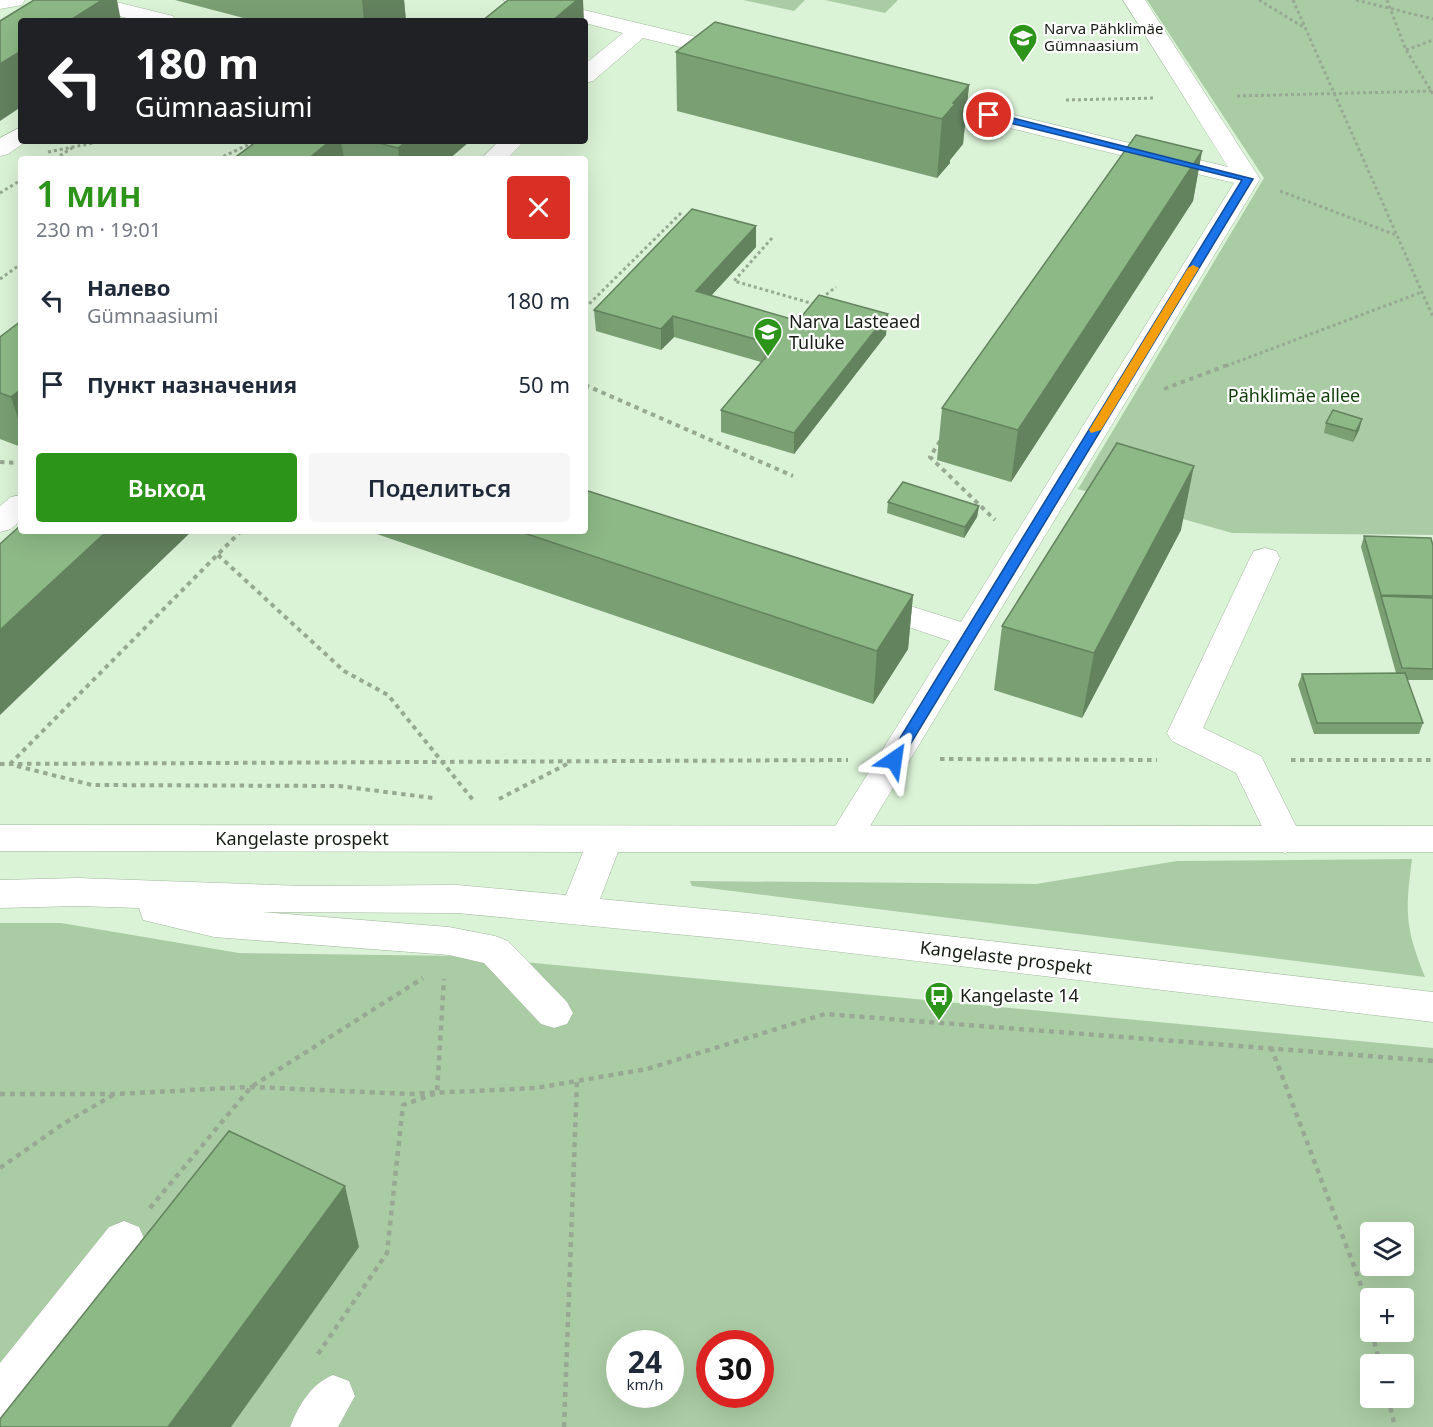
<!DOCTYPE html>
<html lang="ru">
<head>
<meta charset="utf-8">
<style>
  :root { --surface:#fff; --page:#f6f6f7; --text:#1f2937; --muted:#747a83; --accent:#2c9419 }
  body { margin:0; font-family:"Noto Sans",sans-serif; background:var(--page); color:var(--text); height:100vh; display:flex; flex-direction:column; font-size:22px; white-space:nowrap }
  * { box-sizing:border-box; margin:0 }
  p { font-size:20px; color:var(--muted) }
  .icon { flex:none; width:33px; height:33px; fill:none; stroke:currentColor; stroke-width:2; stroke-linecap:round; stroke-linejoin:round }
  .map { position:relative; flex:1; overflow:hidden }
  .drawer { position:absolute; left:18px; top:156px; width:570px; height:378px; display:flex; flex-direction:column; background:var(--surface); border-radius:6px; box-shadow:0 6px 24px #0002 }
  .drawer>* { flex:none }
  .banner { position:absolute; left:18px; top:18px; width:570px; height:126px; border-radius:6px; box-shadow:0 6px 24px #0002; background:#202124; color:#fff; overflow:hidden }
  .buttons { position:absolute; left:1360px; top:1222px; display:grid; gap:12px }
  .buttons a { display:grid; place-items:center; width:54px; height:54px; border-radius:6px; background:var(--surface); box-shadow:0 6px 24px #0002; font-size:30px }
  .speed { position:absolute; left:606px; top:1330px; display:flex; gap:12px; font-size:30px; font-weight:700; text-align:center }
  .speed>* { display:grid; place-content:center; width:78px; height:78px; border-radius:50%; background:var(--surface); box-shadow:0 6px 24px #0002; line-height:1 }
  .speed small { font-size:15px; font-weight:400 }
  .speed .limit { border:9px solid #d22; background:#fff; color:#111 }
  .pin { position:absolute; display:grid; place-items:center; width:51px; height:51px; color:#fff; margin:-26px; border:3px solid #fff; border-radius:50%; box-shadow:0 2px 6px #0007 }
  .me { position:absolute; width:66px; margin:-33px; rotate:32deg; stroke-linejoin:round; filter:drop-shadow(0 0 4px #0008) }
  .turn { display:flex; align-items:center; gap:21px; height:126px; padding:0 18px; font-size:27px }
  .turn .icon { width:78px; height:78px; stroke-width:2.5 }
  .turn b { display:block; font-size:42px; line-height:51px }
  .round { display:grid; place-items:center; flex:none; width:63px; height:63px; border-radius:6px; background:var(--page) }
  .headline { display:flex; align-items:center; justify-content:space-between; height:102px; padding:0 18px }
  h1 { font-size:36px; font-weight:600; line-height:45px; color:var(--accent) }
  .button { display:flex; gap:12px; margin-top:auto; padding:12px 18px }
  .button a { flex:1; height:69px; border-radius:6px; background:var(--accent); color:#fff; font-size:24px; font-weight:600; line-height:69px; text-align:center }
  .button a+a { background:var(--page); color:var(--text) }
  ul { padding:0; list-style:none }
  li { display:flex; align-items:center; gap:18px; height:84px; padding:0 18px }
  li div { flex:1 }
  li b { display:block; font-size:22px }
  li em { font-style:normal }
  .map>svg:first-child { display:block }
</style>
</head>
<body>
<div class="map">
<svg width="1433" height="1427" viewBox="0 0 1433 1427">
  <rect width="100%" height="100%" fill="#daf2d6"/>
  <!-- green -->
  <path fill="#aacca4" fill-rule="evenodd" d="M743,0H805L794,11Z
    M825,0H898L885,13Z
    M1147,0H1433V535L1232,533L1078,489L1264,178Z
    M1412,859C1405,913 1405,927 1425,977L692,886L690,881L1036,884L1177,861Z
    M0,923H61L239,953L460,956L1433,1048V1427H0ZM1371,1233H1404V1266H1371ZM1371,1299H1404V1332H1371ZM620,1344H670V1395H620ZM710,1344H760V1395H710ZM1371,1365H1404V1398H1371Z"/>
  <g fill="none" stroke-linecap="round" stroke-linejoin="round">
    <!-- minor casing -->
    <g stroke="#9fb69b" stroke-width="1">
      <path id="minor" d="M0,0H25L22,5L0,9Z
        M72,0H108L173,16L176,21H139L75,5Z
        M504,0H542L742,48L745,53L742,58L734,60L643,38L593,81L585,83V64L623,33L585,23V21L507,5Z
        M1123,0H1145L1260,179L858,846L846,850L834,846L828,837L834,828L950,641L858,610L853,603L858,596L869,593L961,622L1234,183L916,105L912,100L916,95L924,93L1228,167Z
        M21,127V141H27L8,154L0,156V138Z
        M499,141H525L507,159H481Z
        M21,495V520L11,529L0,532V506L11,497Z
        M1265,548L1276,551L1280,558L1203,728L1261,756L1303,840L1297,849L1285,853L1273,849L1236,773L1172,741L1167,733L1250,558L1254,551Z
        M124,1221L139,1227L145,1240L139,1253L16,1412L0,1418V1363L109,1227Z
        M333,1375L349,1381L355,1396L338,1427H290C299,1405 311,1384 333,1375Z"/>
    </g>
    <!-- major casing -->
    <g stroke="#9fb69b" stroke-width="1">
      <path id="major" d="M0,825L1433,826V852H618L600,899L748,913L1433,992V1022L748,941L457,913L262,912L449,927L495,936L508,941L567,1002L573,1013L567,1024L554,1028L541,1024L484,963L449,955L214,937L143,920L139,908L78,906L0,908V880L78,878L303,886L457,885L566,895L583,852L0,851Z"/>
    </g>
    <!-- path-far2 -->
    <path stroke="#97a993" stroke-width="3" stroke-dasharray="3 3" stroke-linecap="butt" d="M1259,0L1305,28
      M1293,0L1433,317
      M1356,0L1433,19
      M1387,0L1406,50L1433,94
      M1406,50L1433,40
      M1237,96L1433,91
      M1066,100L1155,98
      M48,152L103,141
      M55,159L72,148
      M218,159L256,141
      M1280,191L1396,235
      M0,193L21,180
      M772,238L734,281L814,304L836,287
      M0,279L21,264
      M585,308L681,213
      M1226,366L1422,292"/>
    <!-- path-far1 -->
    <path stroke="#97a993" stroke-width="4" stroke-dasharray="4.5 4.5" stroke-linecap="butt" d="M585,385L793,476
      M1164,389L1230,364
      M940,441L930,457L995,520
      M0,462L21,463
      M218,555L344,671L388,695L473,800
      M940,759L1157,760
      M1291,760H1433
      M0,764L848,760
      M10,764L241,531
      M17,766L92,785L339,786L433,798
      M499,799L569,763"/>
    <!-- path -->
    <path stroke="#97a993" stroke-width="4.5" stroke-dasharray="5 5" stroke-linecap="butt" d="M1271,1047L1360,1282L1371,1327
      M0,1094H114L251,1087L409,1094L536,1088L647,1069L825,1014L1433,1061
      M0,1168L63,1124L113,1095
      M150,1208L251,1087L423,978
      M1372,1332L1380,1365
      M318,1354L387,1253L403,1105L437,1093L444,979
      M1388,1398L1395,1427
      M564,1427L577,1081"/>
    <!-- minor -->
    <use href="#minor" fill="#fff" fill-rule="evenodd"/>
    <!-- major -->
    <use href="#major" fill="#fff" fill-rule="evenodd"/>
  </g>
  <!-- wall -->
  <path fill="#799f73" d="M175,0H404L406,21H255Z
    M676,52L969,85L963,144L950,160V163L937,178L677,111Z
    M257,141H470L449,159H233Z
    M1202,151L1193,201L1011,482L937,460L942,408Z
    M756,247L711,296L798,321L886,335L794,454L721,432V410L761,362L674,337L661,350L596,331L594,310Z
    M21,321V447L0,439V337Z
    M1362,419L1359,430L1353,442L1324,433L1326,423Z
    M888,502L979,506L977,517L964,538L887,513Z
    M1181,530L1082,718L994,690L1002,626Z
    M368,531H585L913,595L908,649L873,704Z
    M1364,536L1433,546V680H1407L1423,723L1419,734H1314L1298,685L1302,674L1396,673L1361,547Z"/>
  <!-- shaded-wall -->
  <path fill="#63825e" d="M102,0H117L121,21H69Z
    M362,0H404L406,21H364Z
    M577,0H583L584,21H552Z
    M21,51V107L0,121V64Z
    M969,85L963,144L950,160V163L937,178L942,119L953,103Z
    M330,141H341L344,159H308Z
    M407,141H470L449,159H399L398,148Z
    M1202,151L1193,201L1011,482L1018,430Z
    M756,226V247L696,312V291Z
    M888,314L886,335L794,454V433Z
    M673,316L674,337L661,350V329Z
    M21,389V428L11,397Z
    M1362,419L1359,430L1353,442L1356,431Z
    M1194,466L1181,530L1082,718L1094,653Z
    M979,506L977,517L964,538L965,527Z
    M107,531L191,532L0,715V630Z
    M913,595L908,649L873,704L877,651Z
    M345,1186L359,1247L231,1427H168Z"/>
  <!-- building -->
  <path fill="#8db986" stroke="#63825e" stroke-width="1.5" d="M34,0H102L69,21H21V51L0,64V21Z
    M508,0H577L552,21H482Z
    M715,22L969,85L953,103L955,104L942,119L676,52Z
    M1136,135L1202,151L1018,430L942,408Z
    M257,141H330L308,159H233Z
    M370,141H407L398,148Z
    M692,209L756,226L696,291L798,321L819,295L888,314L794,433L721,410L776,345L673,316L661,329L594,310Z
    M21,321V389L11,397L0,393V337Z
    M1333,410L1362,419L1356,431L1326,423Z
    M1117,443L1194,466L1094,653L1002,626Z
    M903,482L979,506L965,527L888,502Z
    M585,490L913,595L877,651L518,531H585Z
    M21,525V531H107L0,630V544Z
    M1364,536L1431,538L1433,546V596L1381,595Z
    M1381,596L1433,598V669L1402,668Z
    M1405,673L1423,723H1317L1302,674Z
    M229,1131L345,1186L168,1427H0V1419Z"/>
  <!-- route -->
  <path fill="#1a73e8" stroke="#114b97" stroke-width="1.5" d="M989,112L1253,179L899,763L894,765L887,760L889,756L1242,180L985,117V113Z"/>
  <!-- slow -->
  <path fill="#f59e0b" d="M1193,265L1199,268L1101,430L1091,433L1089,430L1188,268Z"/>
  <!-- icons -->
  <defs>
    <g id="school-pin" transform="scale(1.5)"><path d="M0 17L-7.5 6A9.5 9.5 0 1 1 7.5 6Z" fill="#2c9419" stroke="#fff"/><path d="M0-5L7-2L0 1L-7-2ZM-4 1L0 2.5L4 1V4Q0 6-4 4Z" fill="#fff"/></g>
    <g id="bus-pin" transform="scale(1.5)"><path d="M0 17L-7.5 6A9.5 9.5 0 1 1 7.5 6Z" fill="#2c9419" stroke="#fff"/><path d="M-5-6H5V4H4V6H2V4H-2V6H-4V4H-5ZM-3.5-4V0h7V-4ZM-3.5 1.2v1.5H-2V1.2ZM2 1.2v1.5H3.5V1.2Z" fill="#fff"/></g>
  </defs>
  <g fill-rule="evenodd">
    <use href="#school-pin" x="1023" y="38"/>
    <use href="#school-pin" x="768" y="332"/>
    <use href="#bus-pin" x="939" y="996"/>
  </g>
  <g text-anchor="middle" stroke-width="4.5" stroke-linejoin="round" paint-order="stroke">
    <!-- far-poi labels -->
    <g font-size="15" fill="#151d13" stroke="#fff" text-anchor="start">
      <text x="1044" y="34">Narva Pähklimäe<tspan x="1044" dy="17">Gümnaasium</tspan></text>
    </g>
    <!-- poi labels -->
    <g font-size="18" fill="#151d13" stroke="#fff" text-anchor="start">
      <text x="789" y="328">Narva Lasteaed<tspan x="789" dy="21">Tuluke</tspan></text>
      <text x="960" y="1002">Kangelaste 14</text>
    </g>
    <!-- park labels -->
    <g font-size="18" fill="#103c09" stroke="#fff">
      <text x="1294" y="402">Pähklimäe allee</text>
    </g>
    <!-- street labels -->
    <g font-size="18" fill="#151d13" stroke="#fff">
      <text x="302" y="845">Kangelaste prospekt</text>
      <text transform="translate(1006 958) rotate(7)" y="6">Kangelaste prospekt</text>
    </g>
  </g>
</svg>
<div class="buttons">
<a><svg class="icon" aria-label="layers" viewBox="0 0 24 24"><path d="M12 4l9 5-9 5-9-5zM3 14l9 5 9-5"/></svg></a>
<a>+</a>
<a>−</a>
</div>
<div class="speed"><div>24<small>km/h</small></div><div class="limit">30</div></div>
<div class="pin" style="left:989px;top:115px;background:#d93025"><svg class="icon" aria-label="arrive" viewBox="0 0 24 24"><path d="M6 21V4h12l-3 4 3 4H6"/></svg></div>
<svg class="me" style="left:894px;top:760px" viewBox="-20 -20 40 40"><path d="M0-17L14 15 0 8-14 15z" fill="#1a73e8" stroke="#fff" stroke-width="4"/></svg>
<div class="banner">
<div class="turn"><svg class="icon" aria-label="left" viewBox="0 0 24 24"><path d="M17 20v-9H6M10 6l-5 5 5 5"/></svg><div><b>180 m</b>Gümnaasiumi</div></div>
</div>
<section class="drawer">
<div class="headline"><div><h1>1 мин</h1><p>230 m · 19:01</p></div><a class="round" style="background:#d93025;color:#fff"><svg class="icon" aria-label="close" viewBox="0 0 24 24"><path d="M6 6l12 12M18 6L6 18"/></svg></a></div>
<ul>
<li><svg class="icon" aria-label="left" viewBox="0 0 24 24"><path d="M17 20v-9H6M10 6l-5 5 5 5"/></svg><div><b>Налево</b><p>Gümnaasiumi</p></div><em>180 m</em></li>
<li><svg class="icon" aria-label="arrive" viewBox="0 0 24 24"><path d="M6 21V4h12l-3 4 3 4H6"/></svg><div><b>Пункт назначения</b></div><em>50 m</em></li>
</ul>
<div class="button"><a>Выход</a><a>Поделиться</a></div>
</section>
</div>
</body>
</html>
